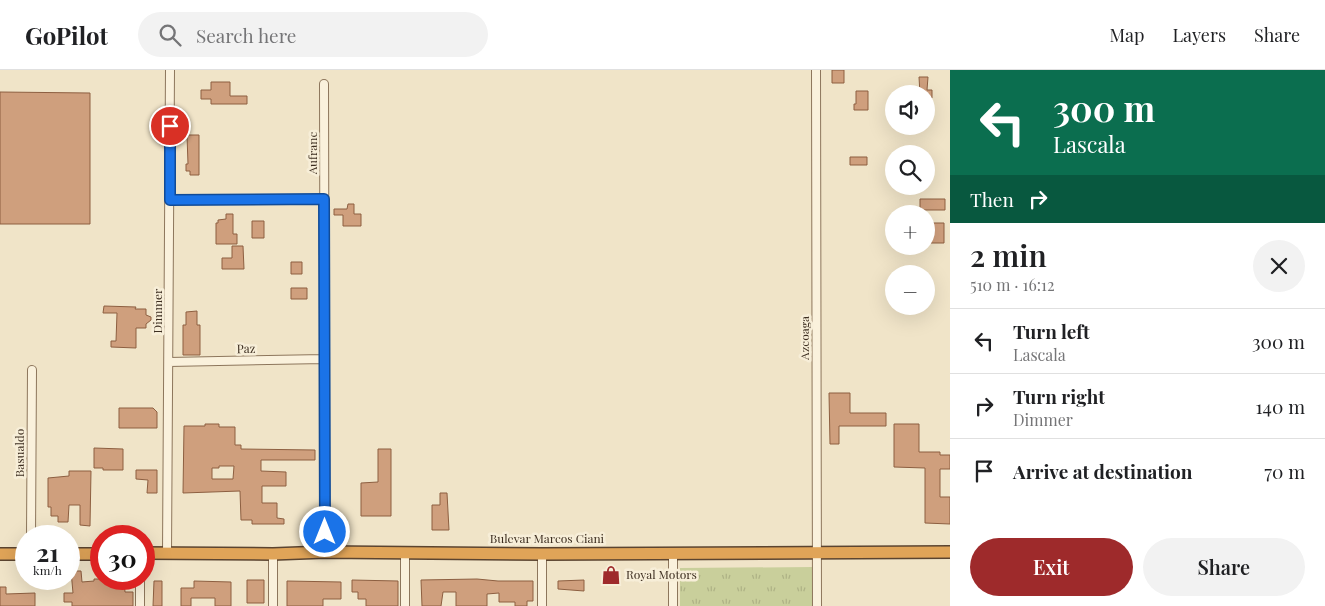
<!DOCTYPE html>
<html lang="en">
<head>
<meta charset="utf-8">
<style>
  :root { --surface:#fff; --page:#f2f2f2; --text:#202124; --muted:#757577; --line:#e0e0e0; --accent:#9e2a2b }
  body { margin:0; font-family:"Playfair Display",serif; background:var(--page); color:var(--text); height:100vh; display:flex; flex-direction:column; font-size:19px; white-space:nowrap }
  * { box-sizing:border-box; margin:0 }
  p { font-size:16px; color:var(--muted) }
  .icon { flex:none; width:28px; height:28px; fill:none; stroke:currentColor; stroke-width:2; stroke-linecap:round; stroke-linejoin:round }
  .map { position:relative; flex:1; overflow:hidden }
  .details { display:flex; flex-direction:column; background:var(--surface); width:375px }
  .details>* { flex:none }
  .banner { background:#0b6e4f; color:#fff; overflow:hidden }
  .tools { position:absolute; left:885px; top:15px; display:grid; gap:10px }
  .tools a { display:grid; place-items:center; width:50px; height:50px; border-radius:50%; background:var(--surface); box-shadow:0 5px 20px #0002; font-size:25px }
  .speed { position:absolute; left:15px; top:455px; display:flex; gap:10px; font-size:25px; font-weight:700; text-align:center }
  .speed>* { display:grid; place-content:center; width:65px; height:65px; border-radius:50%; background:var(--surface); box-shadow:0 5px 20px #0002; line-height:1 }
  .speed small { font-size:12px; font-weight:400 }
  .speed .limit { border:8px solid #d22; background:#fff; color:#111 }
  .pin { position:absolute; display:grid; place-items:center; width:42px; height:42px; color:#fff; margin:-21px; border:2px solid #fff; border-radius:50%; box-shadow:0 1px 5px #0007 }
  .me { position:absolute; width:55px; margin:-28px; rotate:0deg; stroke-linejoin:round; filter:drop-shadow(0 0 4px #0008) }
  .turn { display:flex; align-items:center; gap:18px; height:105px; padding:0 20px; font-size:22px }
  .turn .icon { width:65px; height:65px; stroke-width:2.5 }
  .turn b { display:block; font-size:35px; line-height:42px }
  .then { display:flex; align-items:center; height:48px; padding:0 20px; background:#0003; gap:10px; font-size:19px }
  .round { display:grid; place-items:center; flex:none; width:52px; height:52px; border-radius:26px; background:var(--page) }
  .headline { display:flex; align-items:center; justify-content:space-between; height:85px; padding:0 20px }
  h1 { font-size:30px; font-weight:600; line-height:38px }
  .primary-button { display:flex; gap:10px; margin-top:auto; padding:10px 20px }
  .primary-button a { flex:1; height:58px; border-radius:30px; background:var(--accent); color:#fff; font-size:20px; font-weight:600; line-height:58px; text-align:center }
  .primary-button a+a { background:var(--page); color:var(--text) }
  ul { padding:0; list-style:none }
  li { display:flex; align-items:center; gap:15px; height:65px; padding:0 20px; border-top:1px solid var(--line) }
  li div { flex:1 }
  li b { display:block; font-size:19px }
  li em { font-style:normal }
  header { display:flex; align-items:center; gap:30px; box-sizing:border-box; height:70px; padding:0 25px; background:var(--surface); border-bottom:1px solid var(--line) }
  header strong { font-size:24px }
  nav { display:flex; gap:28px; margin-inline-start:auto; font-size:18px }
  .search { width:350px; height:45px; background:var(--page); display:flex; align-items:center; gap:12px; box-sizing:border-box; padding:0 18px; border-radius:28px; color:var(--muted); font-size:19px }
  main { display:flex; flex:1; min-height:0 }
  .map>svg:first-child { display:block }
</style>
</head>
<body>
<header>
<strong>GoPilot</strong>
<div class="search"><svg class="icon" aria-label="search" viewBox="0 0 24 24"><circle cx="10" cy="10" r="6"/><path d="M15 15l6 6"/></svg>Search here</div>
<nav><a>Map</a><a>Layers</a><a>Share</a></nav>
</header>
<main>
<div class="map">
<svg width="950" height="536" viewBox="0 0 950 536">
  <defs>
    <pattern id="grass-tufts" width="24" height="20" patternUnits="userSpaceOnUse" patternTransform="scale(1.25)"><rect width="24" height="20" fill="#c9cf9b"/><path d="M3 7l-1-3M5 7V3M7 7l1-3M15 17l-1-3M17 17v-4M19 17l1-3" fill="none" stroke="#aeb285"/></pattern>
  </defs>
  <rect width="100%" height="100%" fill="#f0e4c8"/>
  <!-- grass -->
  <path fill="url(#grass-tufts)" d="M813,497V536H680V498Z"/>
  <!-- building -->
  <path fill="#cf9f7d" stroke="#8d5f41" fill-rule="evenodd" d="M832,0H844V13H832Z
    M919,7H928L927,20H932V28H926V24H920Z
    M211,12H230V26H247V34H211V29H201V20H211Z
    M856,21H868V40H854V34H856Z
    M0,22L90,23V154H0Z
    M187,65H199V105H190V101H186V94H188Z
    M850,87H867V95H850Z
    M920,129H945V140H920Z
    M348,134H354V144H361V156H343V145H334V139H347Z
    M226,144H233V164H237V174H216V153H218V150L226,149Z
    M252,151H264V168H252Z
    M930,153H944V173H930Z
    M232,176H243L244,199H222V188H232Z
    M291,192H302V204H291Z
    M291,218H307V229H291Z
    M104,236L136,237L135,239H146V245L151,247V250L146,254V258H136V278L111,277V271H116L117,243H103Z
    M197,241V255H200V285H183V255H186V242Z
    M829,323H850V343H886V356H839V374H830Z
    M119,338H153L157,342V358H119Z
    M205,354H219V357H235V375H241V379L315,380V390H261V401L286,402V416H262V433H277V448L284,449V454H252V450H241L240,421L183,423L184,356H205ZM219,396H234L233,409H212V398H219Z
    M894,354H919V382H940V385H950V399H940V427H950V454L925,453V398L894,397Z
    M94,378L123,379V400H103V398H94Z
    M378,379H391V446H361V413L378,412Z
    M136,400H157V423H147L148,410L136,409Z
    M69,401H91L90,456L80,455V435H69L68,452H58V446H51V437H48V408L69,406Z
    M440,423H447L449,460H432V435H440Z
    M71,501H81L82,512L94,511V509H124L125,522H133V536H72V532H64V523H73Z
    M477,509L498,511H533V531H527V536H515V532H499V523L487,524V536H456V522H443L441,536H422L421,510Z
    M247,510H264V533H247Z
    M352,510L398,511V536H366V529H358V522H352Z
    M584,510V521L558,519V511Z
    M154,511H162V536H153Z
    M194,511L231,512V536H215V528H191V536H181V518H194Z
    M287,511L341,512V529H323V536H287Z
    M0,517H6V524L35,523V536H0Z"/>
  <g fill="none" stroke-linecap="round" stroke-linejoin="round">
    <!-- minor casing -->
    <g stroke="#8d765c" stroke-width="10">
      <path id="minor" d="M816,0L817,536
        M324,14L325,482
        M170,130L324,129
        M169,292L324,289
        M31,466L32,300
        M405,482V536
        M673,482V536
        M167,483L170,0
        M273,484V536
        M140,509V536
        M542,536V484"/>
    </g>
    <!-- highway casing -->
    <g stroke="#5b4430" stroke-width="14">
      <path id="highway" d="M144,483L273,484L325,482L542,484L950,482
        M0,484H26
        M69,484H101"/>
    </g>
    <!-- minor -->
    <use href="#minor" stroke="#faf1dc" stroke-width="8"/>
    <!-- highway -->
    <use href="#highway" stroke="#e0a458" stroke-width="11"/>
  </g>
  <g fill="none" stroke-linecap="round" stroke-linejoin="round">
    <!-- route casing -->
    <g stroke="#114b97" stroke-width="12">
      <path id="route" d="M170,56V130L324,129L325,462"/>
    </g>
    <!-- route -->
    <use href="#route" stroke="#1a73e8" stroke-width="9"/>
  </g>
  <!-- icons -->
  <defs>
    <g id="shop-bare" transform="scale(1.5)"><path d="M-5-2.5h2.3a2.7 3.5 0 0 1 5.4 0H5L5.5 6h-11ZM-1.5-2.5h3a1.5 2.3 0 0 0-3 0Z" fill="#9e2a2b" stroke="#f7eed8" stroke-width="2.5" paint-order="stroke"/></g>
  </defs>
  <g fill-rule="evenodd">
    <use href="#shop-bare" x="611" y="505"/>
  </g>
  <g text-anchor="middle" stroke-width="5" stroke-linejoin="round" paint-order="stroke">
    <!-- street labels -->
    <g font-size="12" fill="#3d2e20" stroke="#f7eed8">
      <text transform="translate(313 83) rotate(-90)" y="4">Aufranc</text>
      <text transform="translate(158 241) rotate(-90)" y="4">Dimmer</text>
      <text transform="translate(805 268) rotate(-90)" y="4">Azcoaga</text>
      <text transform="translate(246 279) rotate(-1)" y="4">Paz</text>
      <text transform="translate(20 383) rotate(-90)" y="4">Basualdo</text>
      <text x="547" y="473">Bulevar Marcos Ciani</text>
    </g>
    <!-- poi labels -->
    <g font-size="12" fill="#3d2e20" stroke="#f7eed8" text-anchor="start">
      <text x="626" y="509">Royal Motors</text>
    </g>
  </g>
</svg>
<div class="tools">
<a><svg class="icon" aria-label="sound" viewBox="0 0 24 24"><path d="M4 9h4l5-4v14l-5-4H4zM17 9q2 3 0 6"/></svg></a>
<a><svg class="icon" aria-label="search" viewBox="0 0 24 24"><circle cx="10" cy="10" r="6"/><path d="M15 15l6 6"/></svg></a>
<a>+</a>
<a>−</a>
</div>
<div class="speed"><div>21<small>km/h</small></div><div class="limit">30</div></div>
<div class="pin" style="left:170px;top:56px;background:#d93025"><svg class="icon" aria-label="arrive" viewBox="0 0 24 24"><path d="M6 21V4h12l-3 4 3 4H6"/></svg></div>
<svg class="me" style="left:325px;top:462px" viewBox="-20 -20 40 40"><circle r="17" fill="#1a73e8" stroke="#fff" stroke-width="3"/><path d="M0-11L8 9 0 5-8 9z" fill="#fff"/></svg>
</div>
<section class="details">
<div class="banner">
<div class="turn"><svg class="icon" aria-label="left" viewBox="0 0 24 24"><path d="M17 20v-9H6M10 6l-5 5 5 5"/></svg><div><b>300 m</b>Lascala</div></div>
<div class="then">Then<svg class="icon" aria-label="right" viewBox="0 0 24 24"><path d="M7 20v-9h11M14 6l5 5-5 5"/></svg></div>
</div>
<div class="headline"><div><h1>2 min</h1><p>510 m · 16:12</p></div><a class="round"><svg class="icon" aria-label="close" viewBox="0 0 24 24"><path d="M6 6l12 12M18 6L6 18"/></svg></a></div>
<ul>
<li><svg class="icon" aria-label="left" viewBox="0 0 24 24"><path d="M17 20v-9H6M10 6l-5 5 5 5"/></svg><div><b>Turn left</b><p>Lascala</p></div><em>300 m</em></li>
<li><svg class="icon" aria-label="right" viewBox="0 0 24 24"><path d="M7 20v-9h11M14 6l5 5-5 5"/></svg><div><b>Turn right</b><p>Dimmer</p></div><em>140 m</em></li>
<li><svg class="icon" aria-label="arrive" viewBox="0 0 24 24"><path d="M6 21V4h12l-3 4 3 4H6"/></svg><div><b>Arrive at destination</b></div><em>70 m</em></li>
</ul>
<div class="primary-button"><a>Exit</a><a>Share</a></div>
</section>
</main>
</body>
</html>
